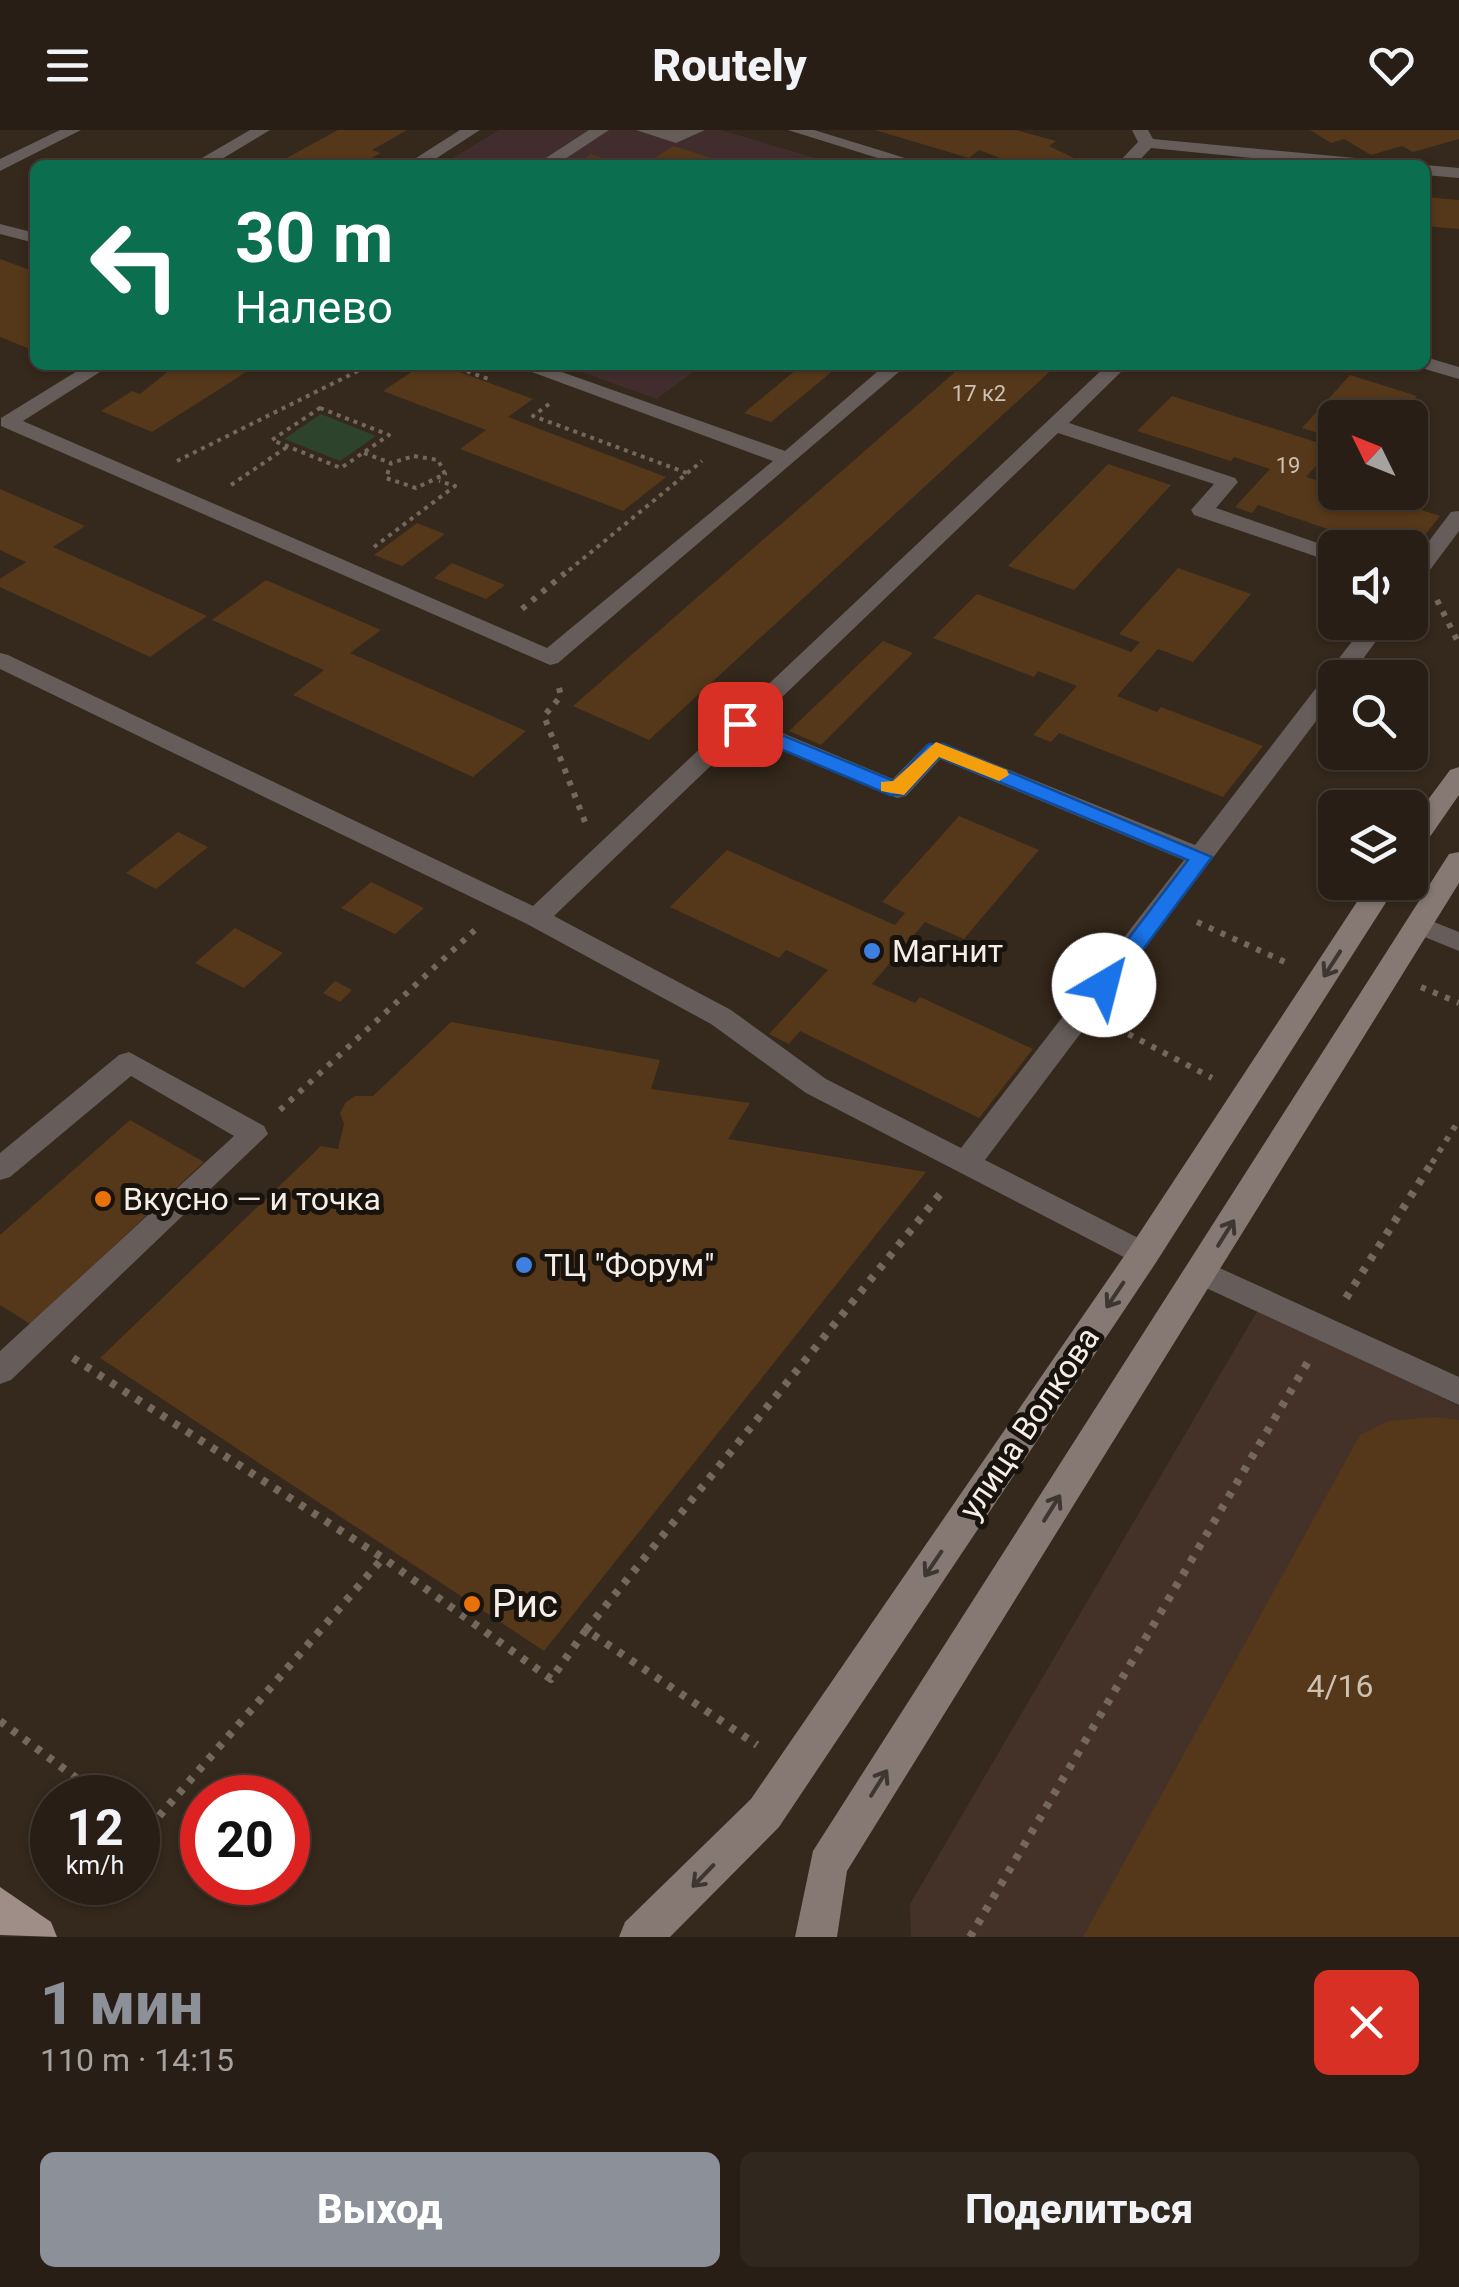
<!DOCTYPE html>
<html lang="ru">
<head>
<meta charset="utf-8">
<style>
  :root { --surface:#281e15; --page:#30271e; --text:#f1f3f6; --muted:#a5a2a0; --line:#443c34; --accent:#8c9099 }
  body { margin:0; font-family:Roboto,sans-serif; background:var(--page); color:var(--text); height:100vh; display:flex; flex-direction:column; font-size:38px; white-space:nowrap }
  * { box-sizing:border-box; margin:0 }
  p { font-size:32px; color:var(--muted) }
  .icon { flex:none; width:55px; height:55px; fill:none; stroke:currentColor; stroke-width:2; stroke-linecap:round; stroke-linejoin:round }
  .map { position:relative; height:1807px; overflow:hidden }
  .sheet { display:flex; flex-direction:column; background:var(--surface); flex:1 }
  .sheet>* { flex:none }
  .guide { position:absolute; left:30px; top:30px; width:1400px; height:210px; border-radius:15px; box-shadow:0 2px 8px #0004,0 0 0 2px var(--line); background:#0b6e4f; color:#fff; overflow:hidden }
  .needle { width:65px; rotate:313deg }
  .buttons { position:absolute; left:1318px; top:270px; display:grid; gap:20px }
  .buttons a { display:grid; place-items:center; width:110px; height:110px; border-radius:15px; background:var(--surface); box-shadow:0 2px 8px #0004,0 0 0 2px var(--line); font-size:50px }
  .speed { position:absolute; left:30px; top:1645px; display:flex; gap:20px; font-size:50px; font-weight:700; text-align:center }
  .speed>* { display:grid; place-content:center; width:130px; height:130px; border-radius:50%; background:var(--surface); box-shadow:0 2px 8px #0004,0 0 0 2px var(--line); line-height:1 }
  .speed small { font-size:25px; font-weight:400 }
  .speed .limit { border:15px solid #d22; background:#fff; color:#111 }
  .pin { position:absolute; display:grid; place-items:center; width:85px; height:85px; color:#fff; margin:-42px; border-radius:20px; box-shadow:0 5px 15px #0006 }
  .me { position:absolute; width:110px; margin:-55px; rotate:37deg; stroke-linejoin:round; filter:drop-shadow(0 0 8px #0008) }
  .turn { display:flex; align-items:center; gap:35px; height:210px; padding:0 40px; font-size:45px }
  .turn .icon { width:130px; height:130px; stroke-width:2.5 }
  .turn b { display:block; font-size:70px; line-height:85px }
  .round { display:grid; place-items:center; flex:none; width:105px; height:105px; border-radius:15px; background:var(--page) }
  .head { display:flex; align-items:center; justify-content:space-between; height:170px; padding:0 40px }
  h1 { font-size:60px; font-weight:800; line-height:75px; color:var(--accent) }
  .button { display:flex; gap:20px; margin-top:auto; padding:20px 40px }
  .button a { flex:1; height:115px; border-radius:15px; background:var(--accent); color:#fff; font-size:40px; font-weight:800; line-height:115px; text-align:center }
  .button a+a { background:var(--page); color:var(--text) }
  header { display:flex; justify-content:space-between; align-items:center; height:130px; padding:0 40px; background:var(--surface); font-size:45px; font-weight:800 }
  .map>svg:first-child { display:block }
</style>
</head>
<body>
<header><svg class="icon" aria-label="menu" viewBox="0 0 24 24"><path d="M4 6h16M4 12h16M4 18h16"/></svg>Routely<svg class="icon" aria-label="heart" viewBox="0 0 24 24"><path d="M12 20l-8-8c-3-5 5-10 8-4 3-6 11-1 8 4z"/></svg></header>
<div class="map">
<svg width="1459" height="1807" viewBox="0 0 1459 1807">
  <rect width="100%" height="100%" fill="#35281c"/>
  <!-- commercial -->
  <path fill="#443229" d="M1259,1178L1459,1276V1807H911L910,1774Z"/>
  <!-- education -->
  <path fill="#412d2e" d="M499,0H721L839,35H441Z
    M562,235H702L657,269Z"/>
  <!-- green -->
  <path fill="#2d432c" d="M321,284L376,306L340,331L284,309Z"/>
  <!-- building -->
  <path fill="#553819" d="M338,0H407L372,20L381,23L359,35H274Z
    M875,0H1016L1056,11L1049,16L1080,31L1019,35L979,20L969,28Z
    M1310,0H1459V9L1413,22L1402,16L1371,25L1344,9L1331,13Z
    M673,16L731,34V35H644Z
    M591,24L623,34V35H574Z
    M1425,67L1459,70V99L1425,96Z
    M0,129L35,142V221L0,207Z
    M176,235H257L152,302L101,281L132,261L140,264Z
    M422,235H440L533,269L508,287L666,347L623,381L460,319L486,300L383,261Z
    M802,235H840L771,292L744,283Z
    M963,235H1057L649,610L573,576Z
    M1350,245L1417,266L1398,288H1335V314L1306,347L1335,356V362H1368L1440,386L1410,424V418H1383L1258,375L1252,383L1235,377L1270,339L1234,327L1231,331L1137,301L1172,266L1316,312L1322,304L1302,298Z
    M1108,334L1171,355L1074,460L1008,436Z
    M0,359L85,396L53,417L207,486L150,527L0,457V449L26,432L0,420Z
    M417,393L445,404L402,436L374,425Z
    M452,433L505,455L486,469L434,448Z
    M1178,438L1251,464L1193,532L1158,519L1117,566L1157,582L1161,577L1263,616L1223,667L1059,603L1051,612L1033,605L1077,556L1038,541L1034,547L933,508L977,464L1131,522L1140,512L1119,504Z
    M266,450L381,500L350,523L526,601L473,647L293,565L324,540L212,490Z
    M883,511L913,523L821,615L789,601Z
    M959,686L1039,720L964,809L925,792L872,854L915,873L920,867L1033,919L979,988L800,901L789,914L769,904L828,840L786,820L779,828L670,777L727,720L895,795L905,783L882,772Z
    M178,702L208,717L156,759L126,743Z
    M371,752L424,778L395,804L341,778Z
    M235,798L283,823L244,858L195,833Z
    M335,851L352,860L340,872L323,863Z
    M451,892L660,930L651,959L750,973L728,1009L926,1042L544,1521L100,1228L321,1016L338,1019L344,994L340,983L346,972L355,966H373Z
    M130,990L204,1032L30,1194L0,1175V1105Z
    M1434,1287L1459,1290V1807H1083L1360,1305L1389,1291Z"/>
  <g fill="none" stroke-linecap="round" stroke-linejoin="round">
    <!-- path-far2 -->
    <path stroke="#74685e" stroke-width="4" stroke-dasharray="4 5" stroke-linecap="butt" d="M450,235L491,250
      M549,274L533,286L687,343
      M320,278L389,305L341,338L272,310Z
      M364,323L391,333
      M414,326L438,330L445,344L416,358L386,348L391,333Z
      M177,331L370,235
      M231,355L287,317
      M374,417L455,356L439,351
      M562,446L702,331"/>
    <!-- path-far1 -->
    <path stroke="#74685e" stroke-width="6" stroke-dasharray="5 8" stroke-linecap="butt" d="M1437,470L1459,514
      M522,479L565,443
      M559,558L561,566L544,586L585,692
      M1197,792L1285,832
      M1421,857L1459,873
      M1117,898L1212,948
      M280,980L477,798
      M1432,1033L1459,990"/>
    <!-- path -->
    <path stroke="#74685e" stroke-width="8" stroke-dasharray="6 9" stroke-linecap="butt" d="M1346,1168L1433,1031
      M73,1228L383,1428L551,1549L586,1500L757,1615
      M586,1500L941,1063
      M0,1591L103,1668
      M138,1693L147,1700L383,1428
      M970,1807L1309,1230"/>
    <!-- lane -->
    <path fill="#665d5a" fill-rule="evenodd" d="M60,0H81L0,41V29Z
      M250,0H270L212,35H190Z
      M460,0H480L426,35H405Z
      M589,0H609L556,35H535Z
      M636,0H705L676,13Z
      M788,0H814L928,35H900Z
      M1132,0H1148L1153,9L1377,30L1386,35H1324L1151,18L1135,35H1116L1138,12Z
      M1424,35H1425L1459,38V48L1425,45Z
      M0,94L35,103V113L0,104Z
      M1425,227L1459,237V249L1418,237L1425,235Z
      M87,235H111L23,291L547,518L773,331L513,235H542L785,321L885,235H907L558,533L550,535L1,296V288Z
      M1107,235H1128L1069,293L1235,348L1238,352L1216,378L1335,419V433L1194,385L1191,380L1214,354L1058,303L756,592L893,649L927,614H945L1195,715L1367,492H1390L1349,548H1335V566L985,1030L1154,1116L1158,1125L1154,1134L1143,1137L806,963L711,894L527,794L0,539V523L8,525L533,776ZM744,604L897,668L906,666L940,629L1184,730L961,1018L826,949L731,880L554,786Z
      M1459,381V401L1418,456L1410,458V436L1451,382Z
      M1419,786L1459,802V821L1410,801L1406,795Z
      M129,922L264,996L268,1004L11,1250L0,1254V1221L234,1006L131,946L10,1047L0,1050V1023L119,925Z
      M1202,1130L1459,1247V1275L1191,1151L1187,1142L1191,1133Z"/>
    <!-- secondary -->
    <path fill="#867873" fill-rule="evenodd" d="M1459,637V665L1420,721L1410,723V694L1450,640Z
      M1459,722V753L847,1741L837,1807H795L813,1721L1449,724Z
      M1370,752H1399L1155,1134L779,1697L670,1807H619L625,1792L751,1669L1131,1116Z"/>
    <!-- primary -->
    <path fill="#9f8d87" fill-rule="evenodd" d="M0,1757L51,1792L57,1807L0,1805Z"/>
  </g>
  <!-- one-way arrows -->
  <defs><path id="oneway-shaft" d="M-6 0H5M1.5-3L5.5 0L1.5 3" fill="none" stroke-width="1.6" stroke-linecap="round" stroke-linejoin="round" transform="scale(2.5)"/></defs>
  <g stroke="#3e3631">
    <use href="#oneway-shaft" transform="translate(1332 834) rotate(123)"/>
    <use href="#oneway-shaft" transform="translate(1226 1103) rotate(-58)"/>
    <use href="#oneway-shaft" transform="translate(1115 1165) rotate(124)"/>
    <use href="#oneway-shaft" transform="translate(1052 1378) rotate(-58)"/>
    <use href="#oneway-shaft" transform="translate(933 1434) rotate(124)"/>
    <use href="#oneway-shaft" transform="translate(879 1653) rotate(-58)"/>
    <use href="#oneway-shaft" transform="translate(703 1746) rotate(134)"/>
  </g>
  <!-- route -->
  <path fill="#1a73e8" stroke="#114b97" stroke-width="2.5" d="M740,588L894,651L929,614H943L1212,727L1112,861H1097V850L1188,730L939,627L904,665H890L733,599V590Z"/>
  <!-- slow -->
  <path fill="#f59e0b" d="M936,612L1007,640L1009,645L999,651L939,627L904,665L881,661V652L893,651Z"/>
  <!-- markers -->
  <g fill="#3f7fe0" stroke="#18130d" stroke-width="4">
    <circle cx="872" cy="821" r="10"/>
    <circle cx="524" cy="1135" r="10"/>
  </g>
  <g fill="#e8710a" stroke="#18130d" stroke-width="4">
    <circle cx="103" cy="1069" r="10"/>
    <circle cx="472" cy="1474" r="10"/>
  </g>
  <g text-anchor="middle" stroke-width="10" stroke-linejoin="round" paint-order="stroke">
    <!-- far-number labels -->
    <g font-size="22" fill="#cec0b3">
      <text x="979" y="271">17 к2</text>
      <text x="1288" y="343">19</text>
    </g>
    <!-- poi labels -->
    <g font-size="32" fill="#f6eee6" stroke="#18130d" text-anchor="start">
      <text x="892" y="832">Магнит</text>
      <text x="123" y="1080">Вкусно — и точка</text>
      <text x="544" y="1146">ТЦ "Форум"</text>
    </g>
    <!-- street labels -->
    <g font-size="32" fill="#f6eee6" stroke="#18130d">
      <text transform="translate(1029 1293) rotate(-56)" y="11">улица Волкова</text>
    </g>
    <!-- near-number labels -->
    <g font-size="32" fill="#cec0b3">
      <text x="1340" y="1567">4/16</text>
    </g>
    <!-- near-poi labels -->
    <g font-size="38" fill="#f6eee6" stroke="#18130d" text-anchor="start">
      <text x="492" y="1487">Рис</text>
    </g>
  </g>
</svg>
<div class="buttons">
<a><svg class="needle" viewBox="-14 -14 28 28"><path d="M0-13l5 13h-10z" fill="#e53935"/><path d="M0 13l5-13h-10z" fill="#a5a2a0"/></svg></a>
<a><svg class="icon" aria-label="sound" viewBox="0 0 24 24"><path d="M4 9h4l5-4v14l-5-4H4zM17 9q2 3 0 6"/></svg></a>
<a><svg class="icon" aria-label="search" viewBox="0 0 24 24"><circle cx="10" cy="10" r="6"/><path d="M15 15l6 6"/></svg></a>
<a><svg class="icon" aria-label="layers" viewBox="0 0 24 24"><path d="M12 4l9 5-9 5-9-5zM3 14l9 5 9-5"/></svg></a>
</div>
<div class="speed"><div>12<small>km/h</small></div><div class="limit">20</div></div>
<div class="pin" style="left:740px;top:594px;background:#d93025"><svg class="icon" aria-label="arrive" viewBox="0 0 24 24"><path d="M6 21V4h12l-3 4 3 4H6"/></svg></div>
<svg class="me" style="left:1104px;top:855px" viewBox="-20 -20 40 40"><circle r="19" fill="#fff"/><path d="M0-13L10 11 0 6-10 11z" fill="#1a73e8"/></svg>
<div class="guide">
<div class="turn"><svg class="icon" aria-label="left" viewBox="0 0 24 24"><path d="M17 20v-9H6M10 6l-5 5 5 5"/></svg><div><b>30 m</b>Налево</div></div>
</div>
</div>
<section class="sheet">
<div class="head"><div><h1>1 мин</h1><p>110 m · 14:15</p></div><a class="round" style="background:#d93025;color:#fff"><svg class="icon" aria-label="close" viewBox="0 0 24 24"><path d="M6 6l12 12M18 6L6 18"/></svg></a></div>
<div class="button"><a>Выход</a><a>Поделиться</a></div>
</section>
</body>
</html>
